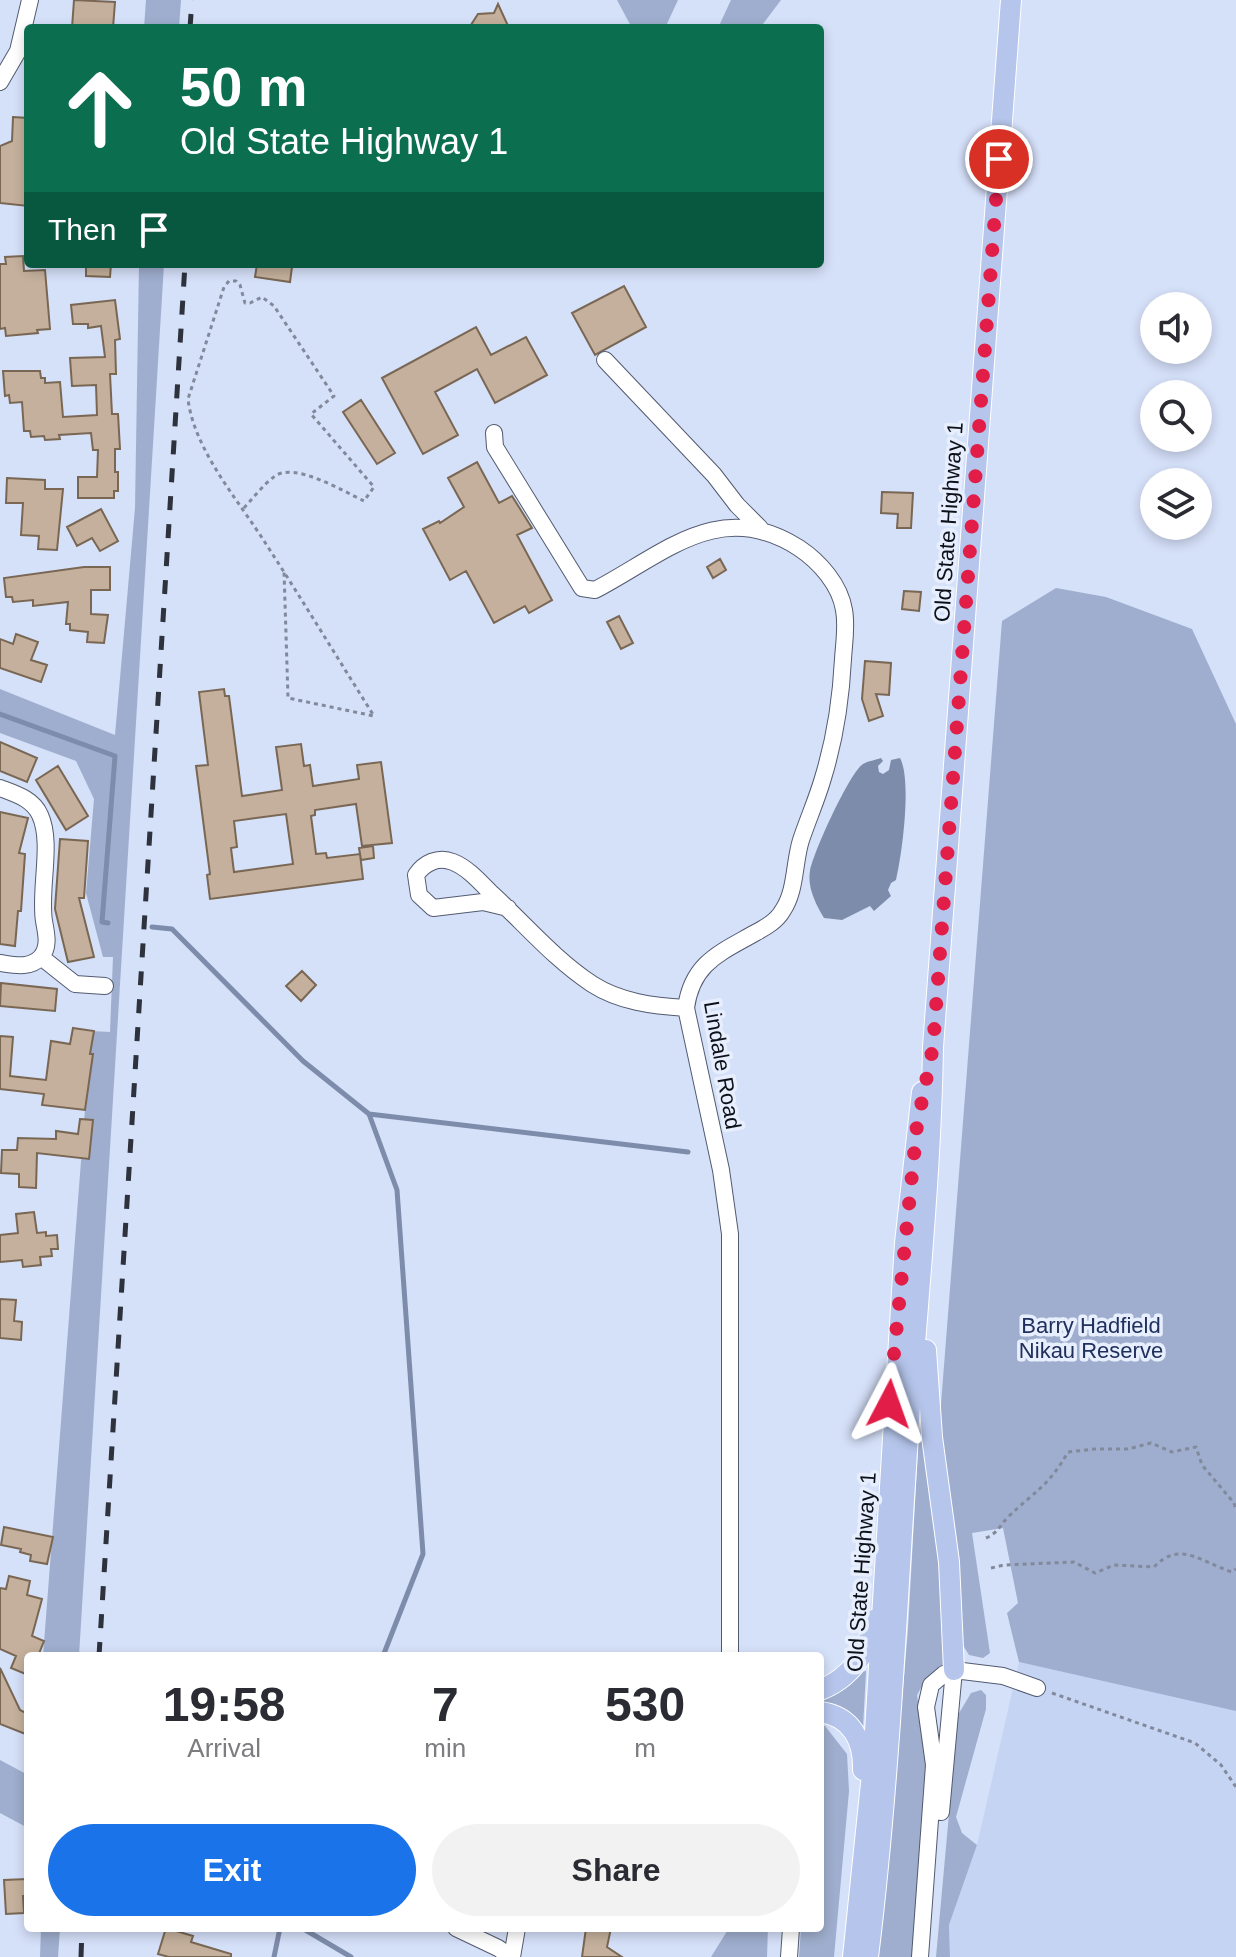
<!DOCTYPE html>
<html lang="en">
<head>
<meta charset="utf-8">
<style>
  :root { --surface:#fff; --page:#f2f2f3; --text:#2b2b33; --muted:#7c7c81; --accent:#1a73e8 }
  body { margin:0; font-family:Arial,sans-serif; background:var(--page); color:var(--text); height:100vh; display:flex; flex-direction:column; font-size:30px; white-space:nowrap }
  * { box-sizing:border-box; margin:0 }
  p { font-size:26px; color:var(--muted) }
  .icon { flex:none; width:44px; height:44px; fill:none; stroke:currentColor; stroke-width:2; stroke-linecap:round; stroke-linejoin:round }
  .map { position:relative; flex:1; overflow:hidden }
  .details { position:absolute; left:24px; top:1652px; width:800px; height:280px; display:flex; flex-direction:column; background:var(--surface); border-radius:8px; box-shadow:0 4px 12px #0003 }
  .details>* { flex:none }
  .top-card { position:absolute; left:24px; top:24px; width:800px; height:244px; border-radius:8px; box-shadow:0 4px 12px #0003; background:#0b6e4f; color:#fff; overflow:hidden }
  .tools { position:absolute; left:1140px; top:292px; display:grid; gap:16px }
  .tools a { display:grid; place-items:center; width:72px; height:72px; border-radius:50%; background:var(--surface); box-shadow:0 4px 12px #0003; font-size:40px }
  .pin { position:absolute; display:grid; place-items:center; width:68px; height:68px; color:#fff; margin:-34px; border:4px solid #fff; border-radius:50%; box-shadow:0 2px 8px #0007 }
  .me { position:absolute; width:88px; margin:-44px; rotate:4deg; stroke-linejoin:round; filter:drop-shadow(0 0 6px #0008) }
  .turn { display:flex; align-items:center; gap:28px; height:168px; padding:0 24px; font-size:36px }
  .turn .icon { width:104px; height:104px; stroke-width:2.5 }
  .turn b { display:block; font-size:56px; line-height:68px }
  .then { display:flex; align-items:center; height:76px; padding:0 24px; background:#0003; gap:16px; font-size:30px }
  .eta { display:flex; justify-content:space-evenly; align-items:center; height:136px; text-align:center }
  .eta b { font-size:48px; font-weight:800; line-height:56px }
  .cta { display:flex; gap:16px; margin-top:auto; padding:16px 24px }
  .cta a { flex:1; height:92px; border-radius:48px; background:var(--accent); color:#fff; font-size:32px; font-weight:800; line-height:92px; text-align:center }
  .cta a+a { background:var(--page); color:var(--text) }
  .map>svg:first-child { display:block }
</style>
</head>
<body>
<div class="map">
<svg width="1236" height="1957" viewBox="0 0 1236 1957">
  <rect width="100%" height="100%" fill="#d5e0f9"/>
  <!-- built -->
  <path fill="#c6d4f4" d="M1019,1662L1236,1710V1957H950L949,1925L977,1845Z"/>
  <!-- green -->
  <path fill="#9faece" d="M146,0H181L179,28H144Z
    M617,0H678L665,28H632Z
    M731,0H781L760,28H718Z
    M139,264H164L79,1656H43L91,1031L110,1032L113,957H103L86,893L94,799L76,761L0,733V689L115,735L135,508Z
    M1056,588L1106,597L1192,629L1236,724V1711L1019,1662L1007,1613L1018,1603L1003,1528L972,1533L990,1653L983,1658L969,1655L961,1642L939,1430L1002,621Z
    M920,1413H925L944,1568L946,1662L926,1679L917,1695L928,1769L916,1957H872L896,1773L908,1629Z
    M866,1671L863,1728C851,1711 840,1705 820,1704V1699L860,1672Z
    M981,1690L986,1695V1709L956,1817L962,1833L977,1845L949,1925L950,1957H936L958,1715L971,1693Z
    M820,1725L825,1726L847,1754L849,1791L834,1957H799L801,1928H820Z
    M0,1760L28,1775V1828L0,1813Z
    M41,1928H60L58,1957H40Z
    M729,1928H768L767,1957H711Z"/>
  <!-- water -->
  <path fill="#7e8cab" d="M881,758L883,761L878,766L879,772L883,774L889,770L891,760L900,758C912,780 902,855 896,880L891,883L888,890L891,896L874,911L870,906L842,920L824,918C816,905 807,887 810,871C813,853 850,772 863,764C868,761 876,760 881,758Z"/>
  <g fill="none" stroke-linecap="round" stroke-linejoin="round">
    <!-- stream -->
    <path stroke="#7e8cab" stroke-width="5" d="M0,714L115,756L102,922L108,923
      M152,927L172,929L303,1061L369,1114L397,1190L423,1554L383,1656
      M369,1114L688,1152
      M302,1928L351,1957
      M274,1957L280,1928"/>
  </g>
  <!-- building -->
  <path fill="#c4b09c" stroke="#796754" stroke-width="2" fill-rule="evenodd" d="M74,0L115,2L113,28H72Z
    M498,4L509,28H469L478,14L494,13Z
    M13,117L28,118V206L0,203V146L12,141Z
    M23,256L24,271L45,270L50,329L37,330L38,333L6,336L5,328L0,329V264H6L5,257Z
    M86,264H111L110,277L86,276Z
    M257,264L292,267L290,282L255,277Z
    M624,286L646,327L595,355L572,313Z
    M115,300L120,339L115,340L116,374H110L112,414H118L120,449H115V472H118V491H114V498H78V477H97L98,450H93L91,433L59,435L60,439L45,440L44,436L31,437L30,431H24L22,402L10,403L9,395L5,396L3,371H40L41,378H45V383L60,382L63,417L97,415L96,385L72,386L70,358L105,357L101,326L88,328V324H73L71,305Z
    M476,327L491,355L526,337L547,375L495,403L477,369L435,392L458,435L423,454L382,378Z
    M361,400L395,453L377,464L343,412Z
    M477,462L499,503L512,496L532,528L517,535L552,600L529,613L525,606L494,623L466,571L450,580L423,529L439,521L440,523L464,507L448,478Z
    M7,478L45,480V489H63L57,550L38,549L39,536L21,535L23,503H6Z
    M882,492L913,493L911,528H897L898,514L881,513Z
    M101,509L118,541L100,551L92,538L77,546L67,527Z
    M720,559L726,570L713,578L707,567Z
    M84,567H110V590H91V614L108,615L104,643L87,642L88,632L70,630V624H66L68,602L33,606V600L13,602L12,597H6L4,578Z
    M904,591L921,592L919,611L902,609Z
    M619,616L633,643L621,649L607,622Z
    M16,634L38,642L31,660L47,665L41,682L0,668V639L13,644Z
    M865,661L891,663L889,695L876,694L883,716L869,721L862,699Z
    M224,689L225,696H229L242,796L282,790L276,747L301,744L304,766L310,765L313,786L359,779L357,765L381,762L392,843L362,846L356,804L315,810V815L311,816L316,854L326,853L327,858L360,854L363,879L210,899L207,875L210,874L196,766L208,765L199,692ZM286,814L293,864L234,872L231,848L237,847L234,821Z
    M0,742L37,758L27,782L0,771Z
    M58,766L88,816L66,830L36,780Z
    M0,812L28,818L19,853L25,854L21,911H18L15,946L0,944Z
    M60,839L88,841L84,898H79L94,957L68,962L55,909Z
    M373,846L374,858L361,860L359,848Z
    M302,971L316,985L301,1001L286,986Z
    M1,983L57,989L55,1011L0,1006Z
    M73,1028L94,1031L90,1054H93L85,1110L42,1105L44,1094L0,1089V1036L13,1037L10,1076L46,1080L51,1041L70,1044Z
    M80,1119L93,1120L89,1159L37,1153L36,1188L19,1187V1174L1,1173L2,1150H17L18,1138L56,1139V1131L78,1134Z
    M34,1212L37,1233L46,1232V1236L57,1235L58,1249H51L52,1256L40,1257L41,1265L23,1267L22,1260L0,1262V1235L18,1233L16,1214Z
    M0,1299L16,1300L14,1321L22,1322L21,1340L0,1338Z
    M4,1527L53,1537L47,1564L30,1561L31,1555L20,1552L21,1549L1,1545Z
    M9,1576L30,1581L27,1595L42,1599L32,1636L44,1641L38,1656H28V1675L11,1668L16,1656L0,1649V1588L6,1589Z
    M0,1668L20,1710L28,1714V1735L0,1724Z
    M27,1879L28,1896H23L24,1913L6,1914L4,1880Z
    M166,1928L193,1936L191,1942L231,1954V1957H169L158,1954Z
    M586,1928H611L607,1947L622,1957H582Z"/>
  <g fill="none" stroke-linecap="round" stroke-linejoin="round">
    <!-- minor casing -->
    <g stroke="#525b70" stroke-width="18">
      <path id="minor" d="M0,82L18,51L30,0
        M605,360L714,475L737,505L760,528
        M494,433L495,447L582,588L595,590C664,554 720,497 799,548C820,562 840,585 844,610C847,626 844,643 843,659C841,699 835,739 823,778C817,799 808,819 801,840C794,862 796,891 783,910C777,921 766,927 755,933C720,953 692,963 686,1008L721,1170L730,1234V1656
        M0,788C16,794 33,799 40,815C53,843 39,889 44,921C46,933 50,946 41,957C30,969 14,965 0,963
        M508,908L483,902L433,908L419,895L416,875C424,863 438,856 453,862C468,868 480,882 491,893C524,923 554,959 592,984C620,1002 653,1006 686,1008
        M41,957L75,984L105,986
        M941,1812L954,1670
        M456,1928L498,1948L511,1957
        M512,1957L517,1928
        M789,1957L791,1928
        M920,1957L934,1765L926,1707L931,1685L944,1674L954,1670L1003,1676L1037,1688"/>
    </g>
    <!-- major casing -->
    <g stroke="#fff" stroke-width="22">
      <path id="major" d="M926,1350L932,1437L949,1562L954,1670
        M820,1690C849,1679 870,1652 873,1620
        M820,1712C851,1716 864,1740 863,1770
        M853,1957L873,1764L905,1243L922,1092
        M868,1957C890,1779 897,1600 909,1421C918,1296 931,1172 933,1047L1011,0"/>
    </g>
    <!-- path -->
    <path stroke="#81899b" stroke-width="3" stroke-dasharray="4 4" stroke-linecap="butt" d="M244,508C253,498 264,484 275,476C295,462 343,491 364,501L374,487L311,414L334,396L274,306L262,297L250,303H245L240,285L236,281H229L224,287L188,399C194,450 239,501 266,544C303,601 338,659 374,716L288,698L284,571
      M986,1538C998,1533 1000,1525 1008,1517C1035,1491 1048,1487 1068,1452L1095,1449H1128L1151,1443L1172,1452L1196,1447L1202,1465L1234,1503L1236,1511
      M991,1568L1004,1565L1074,1562L1095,1573L1114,1565L1154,1567C1180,1540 1201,1562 1232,1572L1236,1569
      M1052,1693L1195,1743L1221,1765L1236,1787"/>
    <!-- minor -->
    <use href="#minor" stroke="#fff" stroke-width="16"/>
    <!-- major -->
    <use href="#major" stroke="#b5c5eb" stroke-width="20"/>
    <!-- rail -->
    <path stroke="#2d323d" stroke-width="5" stroke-dasharray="14 14" stroke-linecap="butt" d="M190,28L192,0
      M99,1656L185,264
      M81,1957L82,1928"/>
  </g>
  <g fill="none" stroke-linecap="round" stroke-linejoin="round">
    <!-- route -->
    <path stroke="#e11d48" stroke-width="14" stroke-dasharray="0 25.2" d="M889,1404L917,1125L933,1047L999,159"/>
  </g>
  <g text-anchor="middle" stroke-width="7" stroke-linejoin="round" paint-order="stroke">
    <!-- street labels -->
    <g font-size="22" fill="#0c1018" stroke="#e7eefd">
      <text transform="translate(948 522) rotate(-86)" y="8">Old State Highway 1</text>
      <text transform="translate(723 1065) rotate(80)" y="8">Lindale Road</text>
      <text transform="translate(861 1572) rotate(-86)" y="8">Old State Highway 1</text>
    </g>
    <!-- park labels -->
    <g font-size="22" fill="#20305c" stroke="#e7eefd">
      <text x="1091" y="1333">Barry Hadfield<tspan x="1091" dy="25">Nikau Reserve</tspan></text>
    </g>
  </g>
</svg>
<div class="tools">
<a><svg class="icon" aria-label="sound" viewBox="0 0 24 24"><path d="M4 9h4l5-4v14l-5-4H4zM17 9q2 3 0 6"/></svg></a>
<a><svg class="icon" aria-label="search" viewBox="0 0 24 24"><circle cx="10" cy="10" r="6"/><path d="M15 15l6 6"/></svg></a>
<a><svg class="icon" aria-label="layers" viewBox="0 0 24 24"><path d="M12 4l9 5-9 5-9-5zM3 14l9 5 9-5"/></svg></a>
</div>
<div class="pin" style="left:999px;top:159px;background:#d93025"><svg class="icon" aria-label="arrive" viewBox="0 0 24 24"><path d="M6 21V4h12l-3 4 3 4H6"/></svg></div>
<svg class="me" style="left:889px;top:1404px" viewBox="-20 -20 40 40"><path d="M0-17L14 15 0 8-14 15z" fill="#e11d48" stroke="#fff" stroke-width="4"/></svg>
<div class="top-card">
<div class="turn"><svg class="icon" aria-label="ahead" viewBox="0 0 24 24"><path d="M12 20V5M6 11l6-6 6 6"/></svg><div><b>50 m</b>Old State Highway 1</div></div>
<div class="then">Then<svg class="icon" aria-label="arrive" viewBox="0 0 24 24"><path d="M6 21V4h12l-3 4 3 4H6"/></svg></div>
</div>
<section class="details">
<div class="eta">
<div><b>19:58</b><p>Arrival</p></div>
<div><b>7</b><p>min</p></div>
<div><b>530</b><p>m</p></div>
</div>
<div class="cta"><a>Exit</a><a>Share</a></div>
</section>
</div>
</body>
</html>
